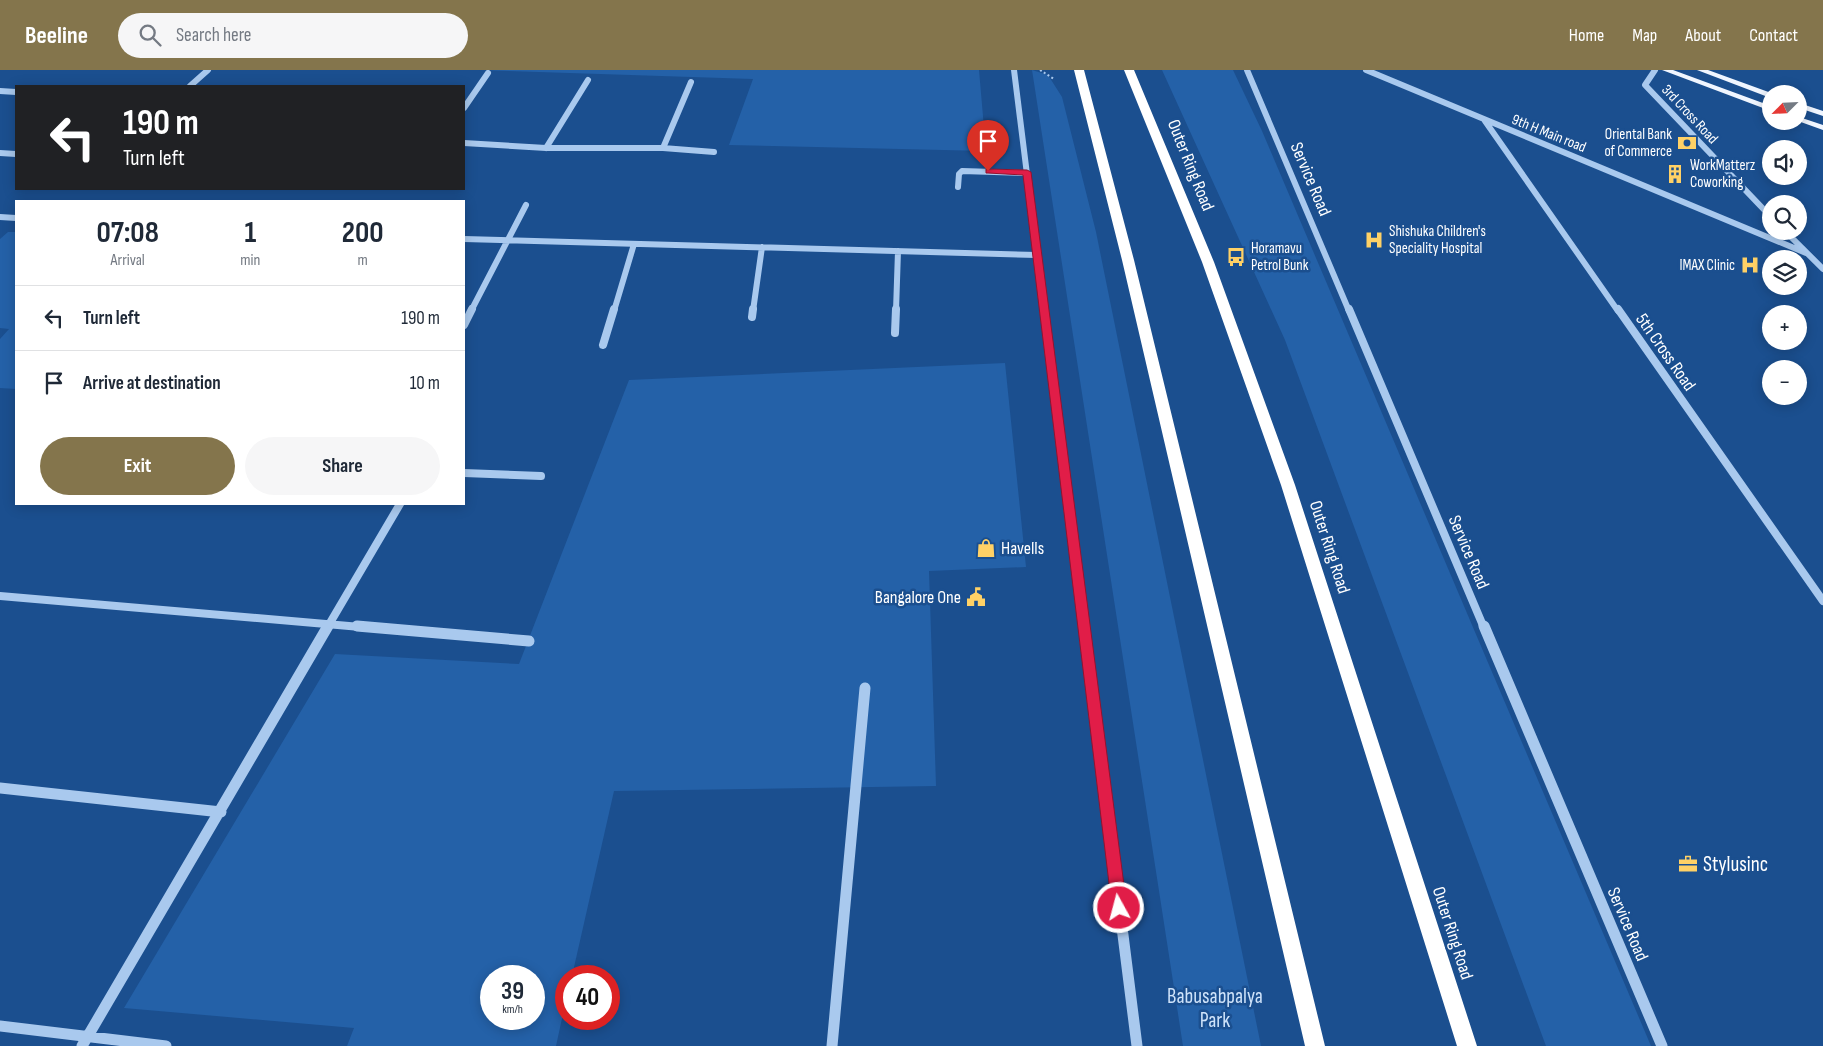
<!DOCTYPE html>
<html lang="en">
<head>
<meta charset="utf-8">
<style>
  :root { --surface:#fff; --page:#f6f6f7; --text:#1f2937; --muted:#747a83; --line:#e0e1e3; --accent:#84754c }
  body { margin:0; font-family:"Sofia Sans Condensed",sans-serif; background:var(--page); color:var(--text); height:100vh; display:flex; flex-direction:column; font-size:19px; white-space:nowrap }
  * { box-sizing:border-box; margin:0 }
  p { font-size:16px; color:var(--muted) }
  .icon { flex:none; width:28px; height:28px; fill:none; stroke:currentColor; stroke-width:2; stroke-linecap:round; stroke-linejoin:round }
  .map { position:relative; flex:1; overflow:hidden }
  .drawer { position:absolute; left:15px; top:130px; width:450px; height:305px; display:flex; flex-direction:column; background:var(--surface); border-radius:0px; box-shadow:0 2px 12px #0003 }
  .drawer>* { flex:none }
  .banner { position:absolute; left:15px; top:15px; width:450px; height:105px; border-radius:0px; box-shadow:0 2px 12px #0003; background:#202124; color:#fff; overflow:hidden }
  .needle { width:32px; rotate:246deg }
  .controls { position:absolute; left:1762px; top:15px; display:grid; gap:10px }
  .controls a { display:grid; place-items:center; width:45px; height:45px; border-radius:50%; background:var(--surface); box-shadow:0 2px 12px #0003; font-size:25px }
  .speed { position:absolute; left:480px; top:895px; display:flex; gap:10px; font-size:25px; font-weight:700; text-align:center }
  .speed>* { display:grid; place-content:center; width:65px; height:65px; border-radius:50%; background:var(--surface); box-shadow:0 2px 12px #0003; line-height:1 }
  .speed small { font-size:12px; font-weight:400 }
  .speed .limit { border:8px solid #d22; background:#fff; color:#111 }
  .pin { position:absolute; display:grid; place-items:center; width:42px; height:42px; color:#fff; margin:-51px -21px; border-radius:50% 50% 50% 0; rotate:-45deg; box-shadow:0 0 5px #0007 }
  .pin .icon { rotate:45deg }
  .me { position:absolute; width:55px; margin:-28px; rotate:353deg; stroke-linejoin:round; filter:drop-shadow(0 0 4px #0008) }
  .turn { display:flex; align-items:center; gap:18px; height:105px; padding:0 25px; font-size:22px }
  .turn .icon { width:65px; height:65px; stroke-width:2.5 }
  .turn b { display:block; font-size:35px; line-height:42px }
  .eta { display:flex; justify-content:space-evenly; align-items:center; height:85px; text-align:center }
  .eta b { font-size:30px; font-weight:700; line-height:35px }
  .button { display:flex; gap:10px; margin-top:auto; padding:10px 25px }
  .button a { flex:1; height:58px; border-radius:30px; background:var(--accent); color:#fff; font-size:20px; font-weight:700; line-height:58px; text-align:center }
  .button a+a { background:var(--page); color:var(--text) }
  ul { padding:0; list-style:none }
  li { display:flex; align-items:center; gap:15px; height:65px; padding:0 25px; border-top:1px solid var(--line) }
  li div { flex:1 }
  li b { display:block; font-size:19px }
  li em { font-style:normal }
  header { display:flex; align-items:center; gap:30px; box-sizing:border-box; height:70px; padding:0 25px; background:var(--accent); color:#fff }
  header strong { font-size:24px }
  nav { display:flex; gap:28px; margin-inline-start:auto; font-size:18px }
  .search { width:350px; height:45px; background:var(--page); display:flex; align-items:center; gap:12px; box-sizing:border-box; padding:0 18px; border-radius:28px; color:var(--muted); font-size:19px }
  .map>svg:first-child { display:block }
</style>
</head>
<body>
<header>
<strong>Beeline</strong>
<div class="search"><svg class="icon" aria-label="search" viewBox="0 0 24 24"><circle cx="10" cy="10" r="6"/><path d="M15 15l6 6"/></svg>Search here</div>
<nav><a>Home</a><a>Map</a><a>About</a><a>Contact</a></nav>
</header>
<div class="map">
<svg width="1823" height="976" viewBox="0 0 1823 976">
  <rect width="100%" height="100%" fill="#1b4f8f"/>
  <!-- green -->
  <path fill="#2461a8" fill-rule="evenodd" d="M479,0H979L986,81L729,75L753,9Z
    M1032,0L1048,5L1062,27L1096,162L1261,976H1183Z
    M1162,0H1233L1262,61L1651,976H1546L1285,270Z
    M8,162H16V319L0,318V269L9,259L0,258V169Z
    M1005,293L1026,497L929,501L936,716L614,721L572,906H566V930L556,976H347L354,958L124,938L335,584L519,594L629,310ZM491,906H534V949H491Z"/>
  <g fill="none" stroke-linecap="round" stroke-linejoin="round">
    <!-- path -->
    <path stroke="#a9c9ee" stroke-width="2" stroke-dasharray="2 2.5" stroke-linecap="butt" d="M1040,0L1054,9"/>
    <!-- minor-far2 -->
    <path stroke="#a9c9ee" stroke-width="6" d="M1014,0L1044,241
      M1247,0L1349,241
      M1366,0L1806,183
      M1655,0L1645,15L1771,147
      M190,16L208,0
      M0,21L16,22
      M464,38L488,3
      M1485,51L1618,241
      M464,73L546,78H663L691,12
      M546,78L588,10
      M663,78L714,82
      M0,83L16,84
      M958,117L959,104L962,101L1027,103
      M0,147L16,148
      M1785,161L1823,199
      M464,169L1037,185
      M471,241L526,135
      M614,241L634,174
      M753,241L762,177
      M896,241L898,181"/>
    <!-- minor-far1 -->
    <path stroke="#a9c9ee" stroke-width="8" d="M1044,239L1084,558
      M1349,239L1484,558
      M1618,239L1823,531
      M752,247L753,239
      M464,255L472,239
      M895,263L896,239
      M603,275L614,239
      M464,403L541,406
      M0,526L372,558
      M327,558L400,434"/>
    <!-- minor -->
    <path stroke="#a9c9ee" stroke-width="11" d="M357,556L529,571
      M1084,556L1137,976
      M1484,556L1662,976
      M0,718L221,742
      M0,956L166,976
      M82,976L328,556
      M832,976L865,618"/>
    <!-- major -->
    <path fill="#f0f6ff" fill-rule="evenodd" d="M1662,0H1673L1771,36V41Z
      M1697,0H1708L1774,24H1771V27H1768Z
      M1799,33L1823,41V46L1799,38Z
      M1799,47L1823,55V60L1798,51Z"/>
    <!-- highway -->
    <path fill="#fff" fill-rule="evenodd" d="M1074,0H1084L1134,190L1325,976H1305L1122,190Z
      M1124,0H1134L1214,192L1295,415L1477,976H1457L1281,415L1202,192Z"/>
  </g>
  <!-- route -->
  <path fill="#e11d48" stroke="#92132f" d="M986,99L1027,100L1031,102L1127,838L1125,843L1119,845L1114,843L1112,838L1023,105L988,103H986Z"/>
  <!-- icons -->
  <defs>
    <g id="bank-bare" transform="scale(1.5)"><path d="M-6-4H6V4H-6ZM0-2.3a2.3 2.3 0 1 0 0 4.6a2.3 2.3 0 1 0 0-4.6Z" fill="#ffd166" stroke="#1b4f8f" stroke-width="2.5" paint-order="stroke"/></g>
    <g id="building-bare" transform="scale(1.5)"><path d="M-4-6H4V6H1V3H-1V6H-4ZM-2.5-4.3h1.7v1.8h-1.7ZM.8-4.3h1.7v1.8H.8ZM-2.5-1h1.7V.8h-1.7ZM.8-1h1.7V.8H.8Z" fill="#ffd166" stroke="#1b4f8f" stroke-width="2.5" paint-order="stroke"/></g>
    <g id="hospital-bare" transform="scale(1.5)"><path d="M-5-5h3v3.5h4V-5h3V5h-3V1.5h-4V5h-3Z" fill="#ffd166" stroke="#1b4f8f" stroke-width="2.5" paint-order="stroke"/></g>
    <g id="bus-bare" transform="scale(1.5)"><path d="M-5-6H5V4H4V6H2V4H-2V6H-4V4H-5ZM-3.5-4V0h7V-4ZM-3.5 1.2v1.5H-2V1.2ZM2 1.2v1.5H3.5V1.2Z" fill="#ffd166" stroke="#1b4f8f" stroke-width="2.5" paint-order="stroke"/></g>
    <g id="shop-bare" transform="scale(1.5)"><path d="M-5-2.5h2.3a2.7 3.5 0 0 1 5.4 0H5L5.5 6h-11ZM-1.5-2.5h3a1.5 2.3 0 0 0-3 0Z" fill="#ffd166" stroke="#1b4f8f" stroke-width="2.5" paint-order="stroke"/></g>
    <g id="civic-bare" transform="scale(1.5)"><path d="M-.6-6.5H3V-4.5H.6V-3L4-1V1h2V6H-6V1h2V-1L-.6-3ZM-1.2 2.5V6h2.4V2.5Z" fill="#ffd166" stroke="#1b4f8f" stroke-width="2.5" paint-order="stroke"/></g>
    <g id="office-bare" transform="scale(1.5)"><path d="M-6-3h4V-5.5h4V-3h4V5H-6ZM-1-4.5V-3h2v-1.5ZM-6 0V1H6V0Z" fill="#ffd166" stroke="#1b4f8f" stroke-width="2.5" paint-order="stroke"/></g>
  </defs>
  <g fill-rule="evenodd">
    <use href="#bank-bare" x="1687" y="73"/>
    <use href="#building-bare" x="1675" y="104"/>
    <use href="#hospital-bare" x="1374" y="170"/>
    <use href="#bus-bare" x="1236" y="187"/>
    <use href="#hospital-bare" x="1750" y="195"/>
    <use href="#shop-bare" x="986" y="478"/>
    <use href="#civic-bare" x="976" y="527"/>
    <use href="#office-bare" x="1688" y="794"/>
  </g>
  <g text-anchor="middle" stroke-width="5" stroke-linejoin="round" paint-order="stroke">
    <!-- far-street labels -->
    <g font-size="15" fill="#fff" stroke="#1b4f8f">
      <text transform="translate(1690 44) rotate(47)" y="5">3rd Cross Road</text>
      <text transform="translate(1549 63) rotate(22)" y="5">9th H Main road</text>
    </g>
    <!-- far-poi labels -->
    <g font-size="15" fill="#fff" stroke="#1b4f8f" text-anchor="start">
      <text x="1672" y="69" text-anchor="end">Oriental Bank<tspan x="1672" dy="17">of Commerce</tspan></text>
      <text x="1690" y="100">WorkMatterz<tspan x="1690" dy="17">Coworking</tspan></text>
      <text x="1389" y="166">Shishuka Children's<tspan x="1389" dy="17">Speciality Hospital</tspan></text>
      <text x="1251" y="183">Horamavu<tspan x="1251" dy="17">Petrol Bunk</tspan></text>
      <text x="1735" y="200" text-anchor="end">IMAX Clinic</text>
    </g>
    <!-- street labels -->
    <g font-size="18" fill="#fff" stroke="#1b4f8f">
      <text transform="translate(1191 95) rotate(68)" y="6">Outer Ring Road</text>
      <text transform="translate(1311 109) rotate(67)" y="6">Service Road</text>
      <text transform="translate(1666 282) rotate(55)" y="6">5th Cross Road</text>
      <text transform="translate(1330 477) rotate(72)" y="6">Outer Ring Road</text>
      <text transform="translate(1469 482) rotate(67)" y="6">Service Road</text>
      <text transform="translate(1628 854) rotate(67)" y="6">Service Road</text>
      <text transform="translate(1453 863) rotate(72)" y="6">Outer Ring Road</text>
    </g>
    <!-- poi labels -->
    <g font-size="18" fill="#fff" stroke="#1b4f8f" text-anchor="start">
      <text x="1001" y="484">Havells</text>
      <text x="961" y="533" text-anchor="end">Bangalore One</text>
    </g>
    <!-- near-poi labels -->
    <g font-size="21" fill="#fff" stroke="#1b4f8f" text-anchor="start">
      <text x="1703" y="801">Stylusinc</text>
    </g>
    <!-- near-park labels -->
    <g font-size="21" fill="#cfe3fa" stroke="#1b4f8f">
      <text x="1215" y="933">Babusabpalya<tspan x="1215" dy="24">Park</tspan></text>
    </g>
  </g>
</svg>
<div class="controls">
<a><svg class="needle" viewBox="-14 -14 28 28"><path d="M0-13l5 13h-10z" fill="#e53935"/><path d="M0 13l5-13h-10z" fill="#747a83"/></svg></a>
<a><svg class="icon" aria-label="sound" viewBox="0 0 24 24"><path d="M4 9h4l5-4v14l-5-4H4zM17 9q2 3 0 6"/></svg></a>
<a><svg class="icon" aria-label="search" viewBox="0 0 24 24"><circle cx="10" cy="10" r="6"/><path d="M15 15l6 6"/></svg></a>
<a><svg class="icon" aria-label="layers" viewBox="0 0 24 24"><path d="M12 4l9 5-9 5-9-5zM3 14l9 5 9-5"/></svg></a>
<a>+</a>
<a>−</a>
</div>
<div class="speed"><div>39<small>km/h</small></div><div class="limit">40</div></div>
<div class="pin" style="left:988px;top:101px;background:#d93025"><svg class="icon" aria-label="arrive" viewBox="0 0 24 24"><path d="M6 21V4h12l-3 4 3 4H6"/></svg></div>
<svg class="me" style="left:1119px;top:838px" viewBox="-20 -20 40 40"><circle r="17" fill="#e11d48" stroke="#fff" stroke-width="3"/><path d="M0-11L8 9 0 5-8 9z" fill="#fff"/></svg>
<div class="banner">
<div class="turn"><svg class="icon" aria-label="left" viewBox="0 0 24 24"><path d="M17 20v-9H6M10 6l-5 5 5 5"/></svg><div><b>190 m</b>Turn left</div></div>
</div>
<section class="drawer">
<div class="eta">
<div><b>07:08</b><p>Arrival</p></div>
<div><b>1</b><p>min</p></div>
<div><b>200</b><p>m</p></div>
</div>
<ul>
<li><svg class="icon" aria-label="left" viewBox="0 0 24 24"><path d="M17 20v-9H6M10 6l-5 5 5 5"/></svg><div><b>Turn left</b></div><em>190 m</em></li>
<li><svg class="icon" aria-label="arrive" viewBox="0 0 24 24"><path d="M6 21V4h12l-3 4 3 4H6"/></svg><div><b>Arrive at destination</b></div><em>10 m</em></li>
</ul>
<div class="button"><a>Exit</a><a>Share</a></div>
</section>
</div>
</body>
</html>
